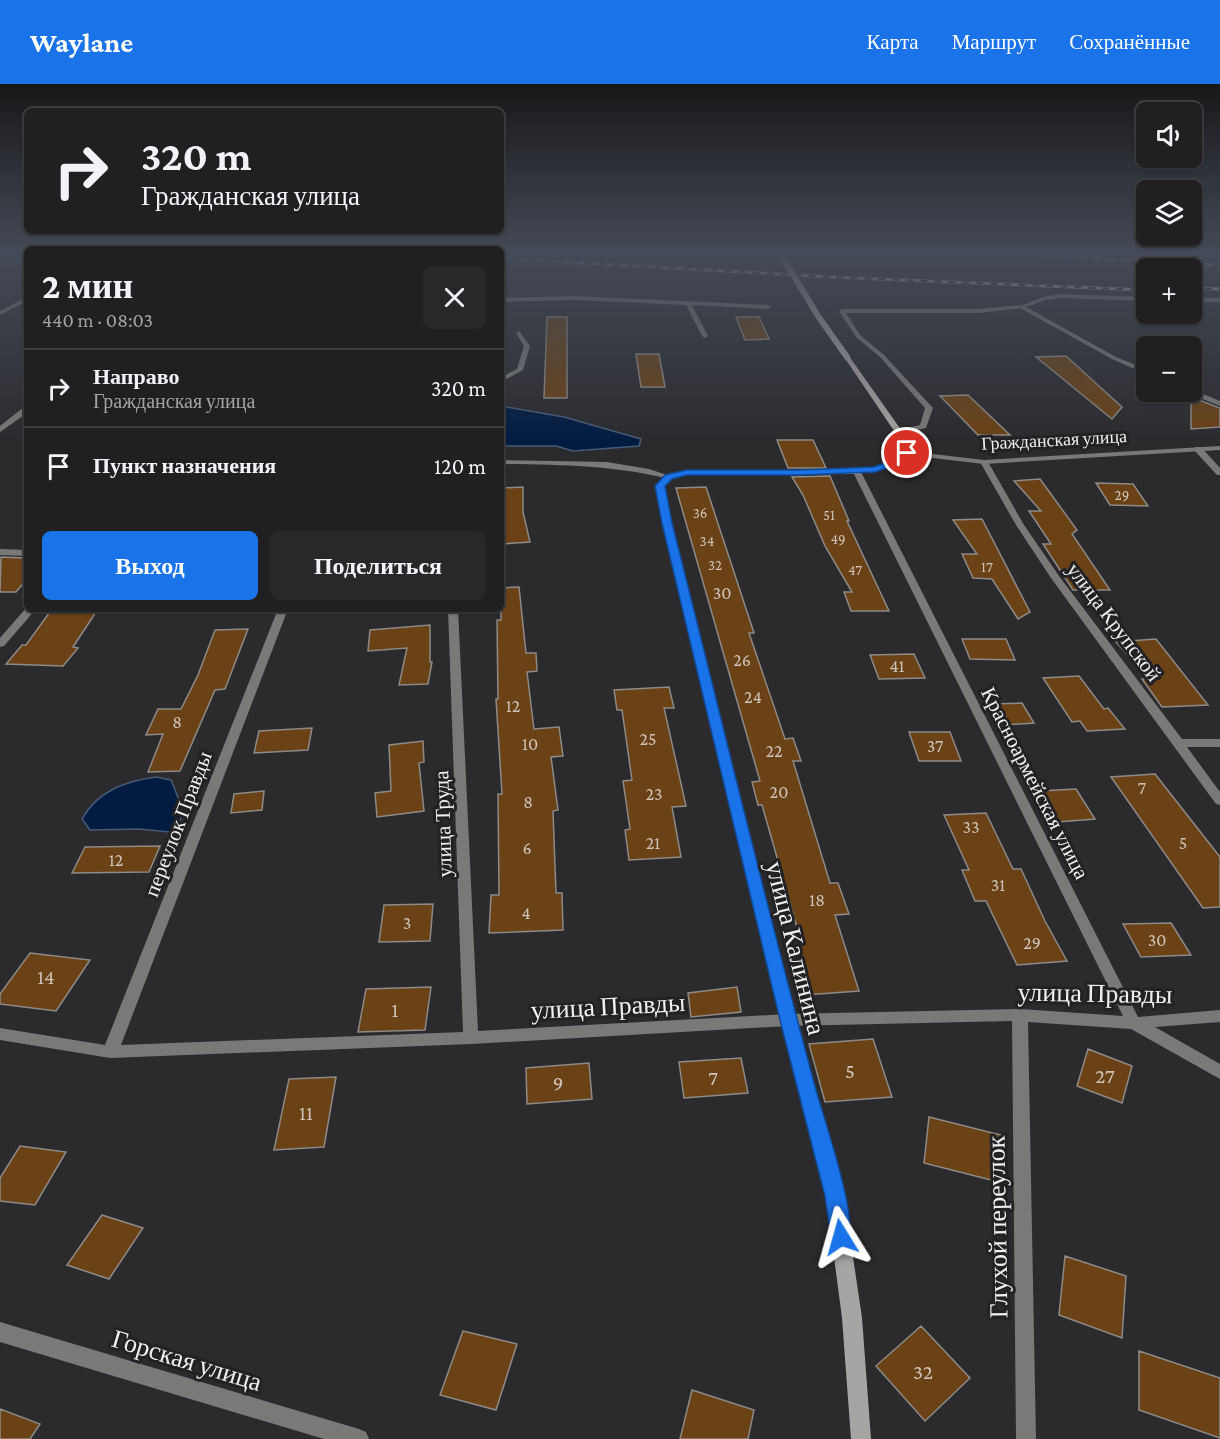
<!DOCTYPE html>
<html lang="ru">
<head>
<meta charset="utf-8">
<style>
  :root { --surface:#202022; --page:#28282a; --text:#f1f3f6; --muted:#a2a3a5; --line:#3d3e40; --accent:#1a73e8 }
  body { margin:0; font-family:"Crimson Pro",serif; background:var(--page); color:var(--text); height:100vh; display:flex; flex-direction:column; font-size:22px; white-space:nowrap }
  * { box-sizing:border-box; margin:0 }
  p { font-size:20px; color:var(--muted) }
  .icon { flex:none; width:33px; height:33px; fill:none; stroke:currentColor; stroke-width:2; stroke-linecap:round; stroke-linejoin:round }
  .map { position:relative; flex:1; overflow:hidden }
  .panel { position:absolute; left:24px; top:162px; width:480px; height:366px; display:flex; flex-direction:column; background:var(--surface); border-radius:9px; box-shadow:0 2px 4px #0004,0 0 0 2px var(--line) }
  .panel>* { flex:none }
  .hud { position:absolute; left:24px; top:24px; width:480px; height:126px; border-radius:9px; box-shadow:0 2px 4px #0004,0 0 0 2px var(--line); background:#202022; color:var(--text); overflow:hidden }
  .buttons { position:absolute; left:1136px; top:18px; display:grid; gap:12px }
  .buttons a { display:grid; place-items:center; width:66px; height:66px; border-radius:9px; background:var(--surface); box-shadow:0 2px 4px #0004,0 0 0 2px var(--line); font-size:30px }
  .pin { position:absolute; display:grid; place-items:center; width:51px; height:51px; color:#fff; margin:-26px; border:3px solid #fff; border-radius:50%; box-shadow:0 2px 6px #0007 }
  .me { position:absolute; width:66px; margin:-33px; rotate:352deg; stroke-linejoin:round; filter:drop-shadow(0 0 4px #0008) }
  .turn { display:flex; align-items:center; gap:21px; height:126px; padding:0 18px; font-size:27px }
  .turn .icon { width:78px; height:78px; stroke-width:2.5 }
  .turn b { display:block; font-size:42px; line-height:51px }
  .round { display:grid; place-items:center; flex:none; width:63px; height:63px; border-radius:9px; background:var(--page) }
  .overview { display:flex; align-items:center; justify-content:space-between; height:102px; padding:0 18px }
  h1 { font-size:36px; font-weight:700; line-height:45px }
  .action { display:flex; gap:12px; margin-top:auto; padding:12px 18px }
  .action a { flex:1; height:69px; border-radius:9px; background:var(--accent); color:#fff; font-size:24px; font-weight:700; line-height:69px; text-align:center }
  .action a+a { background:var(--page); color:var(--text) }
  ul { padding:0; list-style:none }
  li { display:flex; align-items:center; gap:18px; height:78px; padding:0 18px; border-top:2px solid var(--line) }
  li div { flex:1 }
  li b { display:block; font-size:22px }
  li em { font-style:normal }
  header { display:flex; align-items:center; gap:36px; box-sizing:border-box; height:84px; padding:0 30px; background:var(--accent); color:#fff }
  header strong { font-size:28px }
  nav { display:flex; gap:33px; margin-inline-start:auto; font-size:21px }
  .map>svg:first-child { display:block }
</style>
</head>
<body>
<header>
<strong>Waylane</strong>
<nav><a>Карта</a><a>Маршрут</a><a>Сохранённые</a></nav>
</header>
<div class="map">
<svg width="1220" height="1355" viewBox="0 0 1220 1355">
  <rect width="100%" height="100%" fill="#2b2b2e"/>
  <!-- water -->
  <path fill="#011b41" stroke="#485b76" stroke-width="1.5" d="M501,322L564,333L641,355L639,362L573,367L556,362H501Z
    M156,693L171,696L181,721L180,749L139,745L90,746L82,735C97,707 126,697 156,693Z"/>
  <!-- building -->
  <path fill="#6a4216" stroke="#8d8a87" stroke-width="1.5" d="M547,233H567V314H544Z
    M736,233H759L769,255L745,256Z
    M636,270H659L665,303H641Z
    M1066,272L1122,323L1112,335L1036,273Z
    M968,311L1010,351H978L940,312Z
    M1191,313L1220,324V343L1191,345Z
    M777,356H813L826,384H788Z
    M830,392L849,437H847L889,527H851L844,508H852L825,462L803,411L792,393Z
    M1040,395L1077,446L1072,450L1110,506H1073L1043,460H1051L1029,427H1041L1014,397Z
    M1096,399L1133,400L1148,422L1110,421Z
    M523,403V428L530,458L501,460V404Z
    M706,403L754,549H749L785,655L793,654L801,677H793L830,799H838L849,830L835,831L859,907L804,911L791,862L802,861L762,721H758L752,698L760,697L676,404Z
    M982,435L1030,528L1018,535L992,495L973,494L962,470H977L953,436Z
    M1,473L27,474V495L16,508H0Z
    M519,503L526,569H536L537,587L527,588L534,645L559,643L563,672L551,673L558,726L553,727L556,809H562L563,846L489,849L491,811H499L498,710H502L496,615H498L497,536H501V504Z
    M52,525H98L73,563L78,564L63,582L6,580L22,561H26Z
    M430,541V578H432L428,600L399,601L407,564L368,567L370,546Z
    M248,545L225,605L215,606L180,687L148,688L163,650L146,651L158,625H181L198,591L215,546Z
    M962,555H1006L1015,576L970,575Z
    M1156,555L1208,621L1162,623L1142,595H1149L1116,558Z
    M914,570L925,594L879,595L870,571Z
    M1079,592L1104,625L1108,624L1125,645L1087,647L1080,637L1072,638L1043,594Z
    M669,603L674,624H664L686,722L672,723L681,773L629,776L625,746L630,745L623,697L632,696L622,626H617L614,606Z
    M1022,619L1034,639L1003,641L992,620Z
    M312,644L308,666L254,669L259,647Z
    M909,648H950L961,677H919Z
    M423,657L424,678L419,679L424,727L377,733L375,709L391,707L389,661Z
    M1155,690L1220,773V823L1203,824L1111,693Z
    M1076,705L1095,735L1057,738L1039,707Z
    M264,707L262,726L231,729L234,710Z
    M986,729L1013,785H1021L1045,837L1067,877L1017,881L986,817H975L962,786H969L944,731Z
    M160,762L149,788L72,789L85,763Z
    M433,820L430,857L379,858L384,821Z
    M1171,839L1191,871L1141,873L1123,840Z
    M30,869L90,876L56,927L0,920V910Z
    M431,903L425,946L358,948L366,905Z
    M737,903L741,928L691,933L688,909Z
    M873,955L892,1013L825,1018L809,960Z
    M1088,965L1132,982L1122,1019L1077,1002Z
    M741,974L748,1009L684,1014L679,978Z
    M589,979L592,1015L527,1020L526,984Z
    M336,993L324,1063L274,1066L289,995Z
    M929,1033L1005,1052L1003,1099L924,1079Z
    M20,1062L66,1068L35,1121L0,1117V1094Z
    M102,1131L143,1144L109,1195L67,1181Z
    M1065,1172L1126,1192L1122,1254L1059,1231Z
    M921,1242L970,1294L925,1337L876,1282Z
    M463,1247L517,1260L496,1326L440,1311Z
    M1139,1267L1220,1294V1354L1139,1326Z
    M692,1306L754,1326L748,1355H680Z
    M0,1325L40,1340L30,1355H0Z"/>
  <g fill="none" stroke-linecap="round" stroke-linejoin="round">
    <!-- service -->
    <path fill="#7a7978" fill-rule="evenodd" d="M1021,221L1023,224L979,229H846L860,251L884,271L933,324L926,344L901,350L897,348L898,346L920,341L925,324L880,273L856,253L839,227L842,225H979Z"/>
    <!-- minor -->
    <path fill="#7a7978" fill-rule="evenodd" d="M1061,210L1146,213V217L1061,214L1046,216L1026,223L1116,273L1146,285V290L1112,275L1018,223L1043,213Z
      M574,212L768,221L771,223L768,225L692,221L708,252L705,254L702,252L686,221L574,216L501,218V214Z
      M27,213V217L0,231V227Z
      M1191,214H1220V218H1191Z
      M519,247L530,262L523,286L501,298V293L517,285L524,262L516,249Z
      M1191,305L1220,317V322L1188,309Z
      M24,323H27V329L0,348V342Z
      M1195,363H1201L1220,384V391H1217L1195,367Z
      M501,376L607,378L649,385L673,393L669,395C612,381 559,381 501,380Z
      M981,376H987L1024,441L1059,492L1182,655H1220V663H1187L1220,708V721L1216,720L1051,494L1016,441L980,378Z
      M854,386L861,388L1138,933L1220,926V938L1155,943L1220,980V995L1131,945L1028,938L1036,1355H1016L1012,937L788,942L471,960L110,974L0,956V944L105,961L278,525H288L121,961L463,948L448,525H458L478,947L788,930L1020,925L1123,932L853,388Z
      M0,465L27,466V472L0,471Z
      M27,523V525H36L4,562L0,563V554Z"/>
    <!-- tertiary -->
    <path fill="#7a7978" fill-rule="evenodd" d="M1220,362V366L984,380L907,371L903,369L907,367L984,376Z
      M0,1238L359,1345L366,1348L369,1355H324L0,1258Z"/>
    <!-- secondary -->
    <path fill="#a7a4a4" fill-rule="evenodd" d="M847,271L849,272L911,360V369L905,376L894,383L857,390L687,391L672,395L664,402L666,417L796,936L844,1112L862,1234L871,1355H851L842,1234L826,1112L780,936L658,417L656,402L666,391L687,387L857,386C874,384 891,382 903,369V360L844,273Z"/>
    <!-- rail casing -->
    <g stroke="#cacacc" stroke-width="3">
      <path id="rail" d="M989,169L1220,181
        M501,174L829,193L1146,206
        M1191,204L1220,205"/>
    </g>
    <!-- rail -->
    <use href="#rail" stroke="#222224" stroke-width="2" stroke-dasharray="7" stroke-linecap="butt"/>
    <!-- secondary-bridge -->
    <path stroke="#a7a4a4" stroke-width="6" d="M780,169L818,232L847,273"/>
  </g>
  <!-- sky -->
  <linearGradient id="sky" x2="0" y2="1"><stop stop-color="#181819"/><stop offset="0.47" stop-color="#444a57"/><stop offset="1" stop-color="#444a57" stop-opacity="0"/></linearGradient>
  <rect width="1220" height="359" fill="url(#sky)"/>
  <!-- route -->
  <path fill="#1a73e8" stroke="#114b97" stroke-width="1.5" d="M904,367L912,369L901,379L875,388L801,391H687L672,395L665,402L672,439C720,628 765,818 816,1006C824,1035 859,1136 848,1159L841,1162L834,1159L831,1153L825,1112L780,936L662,439L655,402L665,391L687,386H801L874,383L895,375Z"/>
  <g text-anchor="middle" stroke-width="6" stroke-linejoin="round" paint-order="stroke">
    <!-- far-number labels -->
    <g font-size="15" fill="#cec4ba">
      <text x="1122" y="416">29</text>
      <text x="700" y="434">36</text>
      <text x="829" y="436">51</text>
      <text x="838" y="460">49</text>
      <text x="707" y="462">34</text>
      <text x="715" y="486">32</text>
      <text x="987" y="488">17</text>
      <text x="855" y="491">47</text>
    </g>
    <!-- far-street labels -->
    <g font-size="18" fill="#efeff1" stroke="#222224">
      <text transform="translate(1054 356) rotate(-3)" y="6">Гражданская улица</text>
    </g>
    <!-- number labels -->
    <g font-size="18" fill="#cec4ba">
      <text x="722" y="515">30</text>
      <text x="742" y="582">26</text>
      <text x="897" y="588">41</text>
      <text x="753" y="619">24</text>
      <text x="513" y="628">12</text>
      <text x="177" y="644">8</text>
      <text x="648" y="661">25</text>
      <text x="530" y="666">10</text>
      <text x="935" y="668">37</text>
      <text x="774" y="673">22</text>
      <text x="1142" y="710">7</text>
      <text x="779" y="714">20</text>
      <text x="654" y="716">23</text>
      <text x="528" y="724">8</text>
      <text x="971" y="749">33</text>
      <text x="653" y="765">21</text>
      <text x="1183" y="765">5</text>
      <text x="527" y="770">6</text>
      <text x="116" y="782">12</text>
      <text x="998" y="807">31</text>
      <text x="817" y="822">18</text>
      <text x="526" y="835">4</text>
      <text x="407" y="845">3</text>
      <text x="1157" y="862">30</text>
      <text x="1032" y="865">29</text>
    </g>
    <!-- street labels -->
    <g font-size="21" fill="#efeff1" stroke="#222224">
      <text transform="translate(1114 538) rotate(53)" y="7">улица Крупской</text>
      <text transform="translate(1035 699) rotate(63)" y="7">Красноармейская улица</text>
      <text transform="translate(178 740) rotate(-69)" y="7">переулок Правды</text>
      <text transform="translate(443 740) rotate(-92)" y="7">улица Труда</text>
    </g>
    <!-- near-number labels -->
    <g font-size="21" fill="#cec4ba">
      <text x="46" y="900">14</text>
      <text x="395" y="933">1</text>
      <text x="850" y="994">5</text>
      <text x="1105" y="999">27</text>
      <text x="713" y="1001">7</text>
      <text x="558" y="1006">9</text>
      <text x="306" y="1036">11</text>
      <text x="923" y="1295">32</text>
    </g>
    <!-- near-street labels -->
    <g font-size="26" fill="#efeff1" stroke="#222224">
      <text transform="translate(796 864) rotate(76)" y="9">улица Калинина</text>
      <text transform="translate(1095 909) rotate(1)" y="9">улица Правды</text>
      <text transform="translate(608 922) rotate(-3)" y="9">улица Правды</text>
      <text transform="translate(997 1143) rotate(-91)" y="9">Глухой переулок</text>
      <text transform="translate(187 1276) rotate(17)" y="9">Горская улица</text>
    </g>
  </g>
</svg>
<div class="buttons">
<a><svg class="icon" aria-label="sound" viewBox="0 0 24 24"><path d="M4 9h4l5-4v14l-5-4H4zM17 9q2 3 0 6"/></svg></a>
<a><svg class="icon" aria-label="layers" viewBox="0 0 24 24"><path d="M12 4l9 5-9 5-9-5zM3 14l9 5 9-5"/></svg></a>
<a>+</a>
<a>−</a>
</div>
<div class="pin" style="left:907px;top:369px;background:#d93025"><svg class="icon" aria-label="arrive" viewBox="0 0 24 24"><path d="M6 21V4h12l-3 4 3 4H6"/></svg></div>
<svg class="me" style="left:841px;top:1153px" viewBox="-20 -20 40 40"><path d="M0-17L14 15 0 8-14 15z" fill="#1a73e8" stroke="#fff" stroke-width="4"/></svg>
<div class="hud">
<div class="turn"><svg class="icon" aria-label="right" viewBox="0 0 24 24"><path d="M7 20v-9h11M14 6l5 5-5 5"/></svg><div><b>320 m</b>Гражданская улица</div></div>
</div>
<section class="panel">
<div class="overview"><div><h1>2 мин</h1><p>440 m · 08:03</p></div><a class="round"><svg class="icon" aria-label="close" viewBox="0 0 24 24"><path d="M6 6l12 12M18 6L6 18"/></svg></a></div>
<ul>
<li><svg class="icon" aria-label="right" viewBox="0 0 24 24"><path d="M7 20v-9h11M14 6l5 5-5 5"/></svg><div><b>Направо</b><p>Гражданская улица</p></div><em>320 m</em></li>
<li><svg class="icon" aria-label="arrive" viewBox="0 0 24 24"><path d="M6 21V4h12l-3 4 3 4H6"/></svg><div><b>Пункт назначения</b></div><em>120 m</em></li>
</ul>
<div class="action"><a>Выход</a><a>Поделиться</a></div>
</section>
</div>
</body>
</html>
